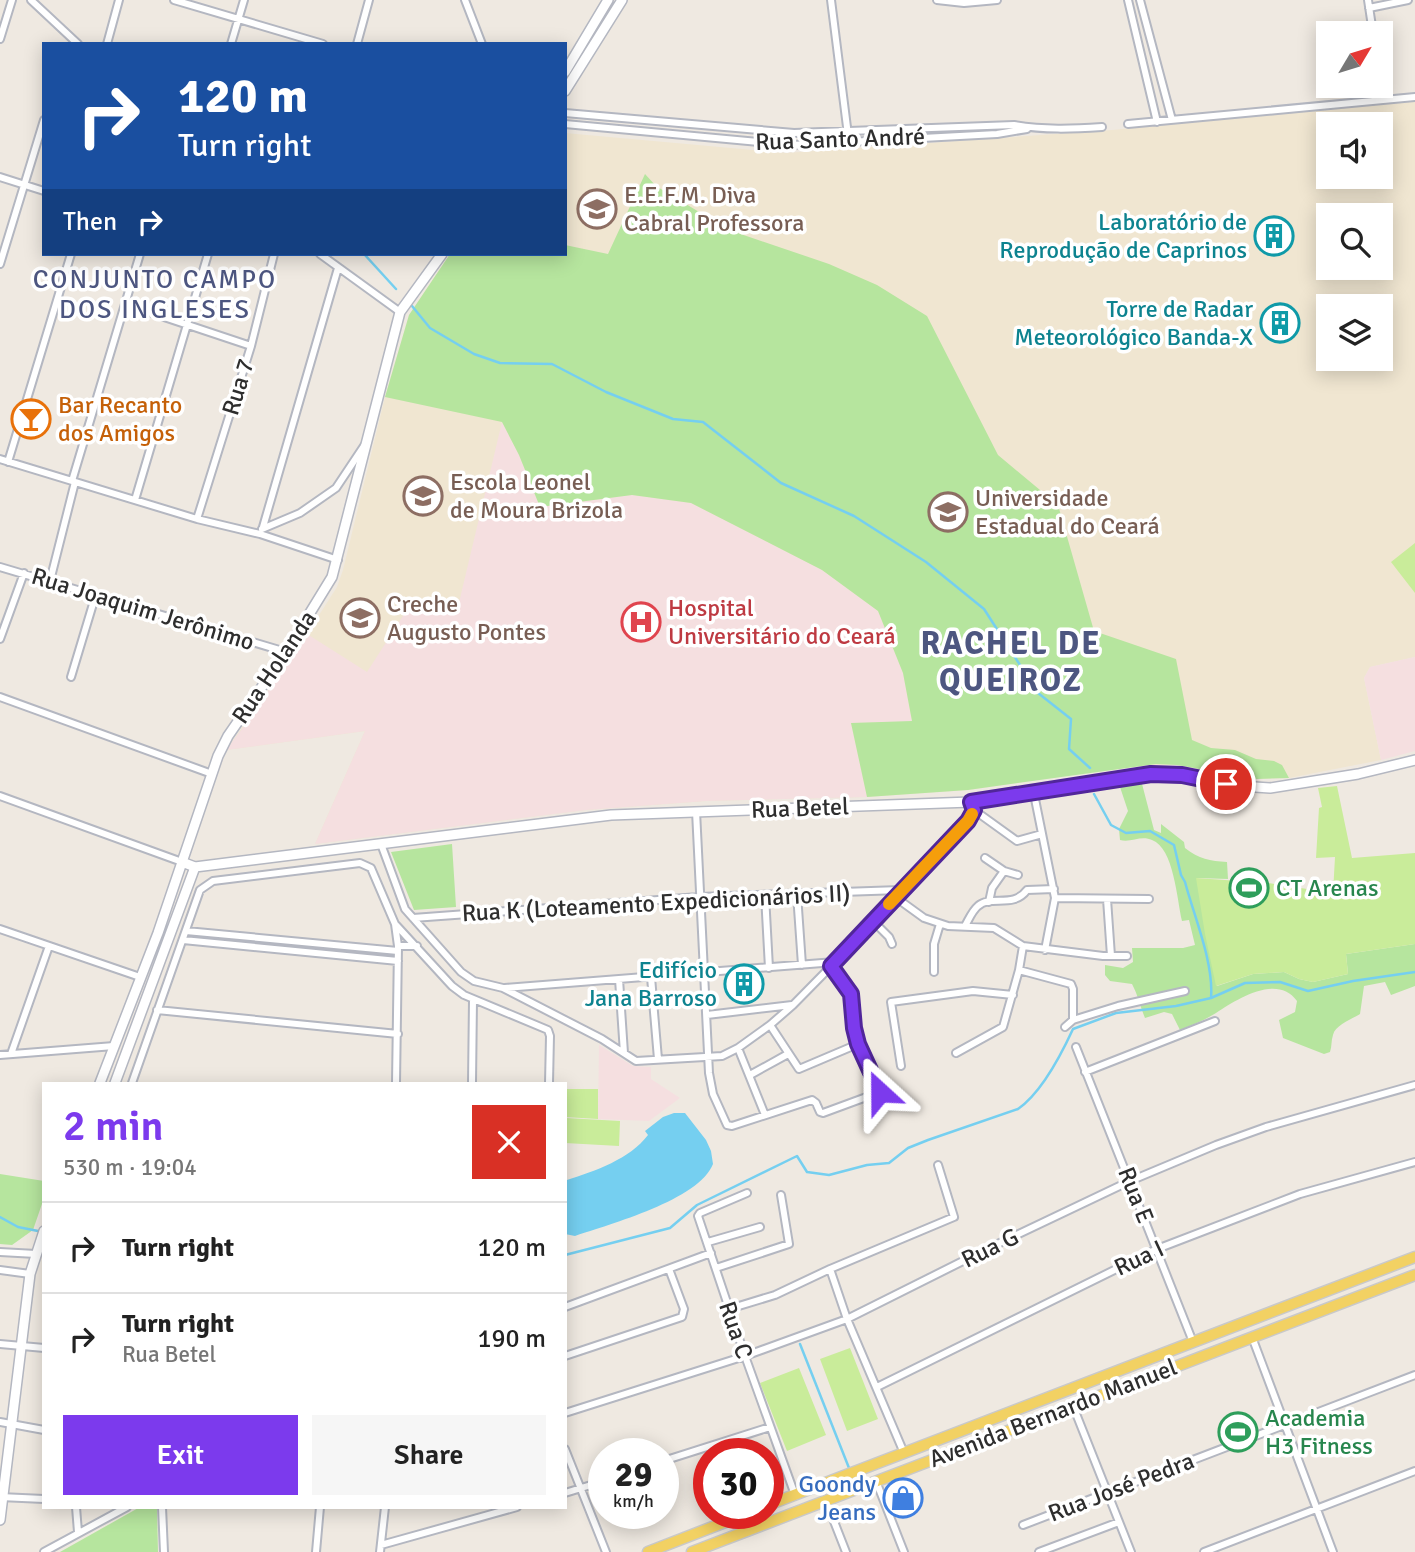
<!DOCTYPE html>
<html lang="en">
<head>
<meta charset="utf-8">
<style>
  :root { --surface:#fff; --page:#f6f6f6; --text:#222; --muted:#767676; --line:#e0e0e0; --accent:#7c3aed }
  body { margin:0; font-family:Signika,sans-serif; background:var(--page); color:var(--text); height:100vh; display:flex; flex-direction:column; font-size:26px; white-space:nowrap }
  * { box-sizing:border-box; margin:0 }
  p { font-size:23px; color:var(--muted) }
  .icon { flex:none; width:38px; height:38px; fill:none; stroke:currentColor; stroke-width:2; stroke-linecap:round; stroke-linejoin:round }
  .map { position:relative; flex:1; overflow:hidden }
  .details { position:absolute; left:42px; top:1082px; width:525px; height:427px; display:flex; flex-direction:column; background:var(--surface); border-radius:0px; box-shadow:0 4px 18px #0003 }
  .details>* { flex:none }
  .top-card { position:absolute; left:42px; top:42px; width:525px; height:214px; border-radius:0px; box-shadow:0 4px 18px #0003; background:#1a4fa0; color:#fff; overflow:hidden }
  .needle { width:46px; rotate:52deg }
  .tools { position:absolute; left:1316px; top:21px; display:grid; gap:14px }
  .tools a { display:grid; place-items:center; width:77px; height:77px; border-radius:0px; background:var(--surface); box-shadow:0 4px 18px #0003; font-size:35px }
  .speed { position:absolute; left:588px; top:1438px; display:flex; gap:14px; font-size:35px; font-weight:700; text-align:center }
  .speed>* { display:grid; place-content:center; width:91px; height:91px; border-radius:50%; background:var(--surface); box-shadow:0 4px 18px #0003; line-height:1 }
  .speed small { font-size:18px; font-weight:400 }
  .speed .limit { border:10px solid #d22; background:#fff; color:#111 }
  .pin { position:absolute; display:grid; place-items:center; width:60px; height:60px; color:#fff; margin:-30px; border:4px solid #fff; border-radius:50%; box-shadow:0 2px 7px #0007 }
  .me { position:absolute; width:77px; margin:-38px; rotate:336deg; stroke-linejoin:round; filter:drop-shadow(0 0 5px #0008) }
  .turn { display:flex; align-items:center; gap:24px; height:147px; padding:0 21px; font-size:32px }
  .turn .icon { width:91px; height:91px; stroke-width:2.5 }
  .turn b { display:block; font-size:49px; line-height:60px }
  .then { display:flex; align-items:center; height:66px; padding:0 21px; background:#0003; gap:14px; font-size:26px }
  .round { display:grid; place-items:center; flex:none; width:74px; height:74px; border-radius:0px; background:var(--page) }
  .summary { display:flex; align-items:center; justify-content:space-between; height:119px; padding:0 21px }
  h1 { font-size:42px; font-weight:600; line-height:52px; color:var(--accent) }
  .primary-button { display:flex; gap:14px; margin-top:auto; padding:14px 21px }
  .primary-button a { flex:1; height:80px; border-radius:0px; background:var(--accent); color:#fff; font-size:28px; font-weight:600; line-height:80px; text-align:center }
  .primary-button a+a { background:var(--page); color:var(--text) }
  ul { padding:0; list-style:none }
  li { display:flex; align-items:center; gap:21px; height:91px; padding:0 21px; border-top:2px solid var(--line) }
  li div { flex:1 }
  li b { display:block; font-size:26px }
  li em { font-style:normal }
  .map>svg:first-child { display:block }
</style>
</head>
<body>
<div class="map">
<svg width="1415" height="1552" viewBox="0 0 1415 1552">
  <rect width="100%" height="100%" fill="#efe9e1"/>
  <!-- education -->
  <path fill="#f0e6d1" fill-rule="evenodd" d="M1415,101V657L1370,667L1364,678L1381,760L1289,778L1257,779L1177,765L1132,766L968,790L867,797L706,801L586,810L315,844L365,731L226,750L287,665L337,587L343,570L385,397L409,315L450,254H565V133L786,153L1112,130ZM1328,124H1381V177H1328ZM1328,215H1381V268H1328ZM1328,306H1381V359H1328Z"/>
  <!-- medical -->
  <path fill="#f5dfe0" d="M502,422L519,455L540,507L632,495L691,503L822,570L878,611L903,673L912,722L851,723L867,797L706,801L586,810L315,844L365,731L226,750L251,717L307,634L367,672L412,602L457,611Z
    M1415,657V751L1381,760L1364,678L1370,667Z
    M599,1045L633,1066L651,1067V1079L680,1098L649,1121L598,1119Z"/>
  <!-- green -->
  <path fill="#b6e59e" d="M645,174L656,186L729,230L829,264L877,285L927,316L998,455L1058,505L1094,631L1176,659L1192,740L1211,748L1235,750L1256,759L1274,761L1282,765L1289,778L1257,779L1177,765L1156,764L968,790L867,797L851,723L912,721L903,673L878,611L822,570L691,503L632,495L540,507L519,455L502,422L385,397L409,315L450,254H565V245L608,254Z
    M1141,780L1154,830L1161,833V824L1184,842L1185,848C1199,859 1210,861 1227,862L1228,879L1197,878L1217,986L1253,974L1284,972L1299,979L1313,982L1348,974L1346,954L1415,944V986L1391,995L1385,982L1364,986L1360,1014C1352,1019 1335,1025 1333,1035C1331,1041 1332,1046 1330,1052L1324,1054L1283,1038L1279,1020L1295,1012L1297,1001C1277,973 1236,1000 1216,1013C1205,1020 1192,1025 1180,1030L1172,1014L1164,1012L1145,1018C1140,1006 1138,995 1132,984L1110,981L1105,975V965L1123,968L1133,962L1132,948H1183L1195,945L1189,920L1182,921C1177,900 1174,848 1152,840C1141,835 1131,843 1120,840L1119,829L1128,811L1119,784Z
    M452,844L456,907L414,910L391,852Z
    M0,1174L44,1181V1198L33,1230L12,1245L0,1244Z
    M140,1507H157L158,1552H60Z"/>
  <!-- pitch -->
  <path fill="#c9ec9a" d="M1415,543V593L1391,562Z
    M1337,786L1352,858L1415,853V944L1346,954L1348,974L1313,982L1299,979L1284,972L1253,974L1216,986L1205,934L1196,878L1268,883L1333,893L1335,857L1316,858L1319,808L1322,807L1318,788Z
    M565,1089H598V1119L565,1117Z
    M566,1118L620,1121L619,1146L565,1143Z
    M850,1348L878,1419L847,1431L820,1359Z
    M799,1368L826,1435L787,1451L760,1383Z"/>
  <!-- water -->
  <path fill="#75cff0" d="M674,1113H685L706,1140L711,1151L713,1164C699,1200 610,1224 575,1236L565,1234L567,1180C595,1171 630,1159 648,1135L645,1131L663,1117Z"/>
  <g fill="none" stroke-linecap="round" stroke-linejoin="round">
    <!-- stream -->
    <path stroke="#75cff0" stroke-width="2.5" d="M364,254L396,289
      M412,306L430,328L474,354L500,363L552,364L606,392L673,419L703,422L781,483L854,516L926,562L984,609L1038,693L1071,719L1069,749L1090,768
      M1094,794L1111,825L1126,833L1150,831L1174,845L1181,875L1185,882C1194,916 1214,963 1211,998
      M0,1217L18,1227L43,1232
      M565,1255L670,1228L697,1205L797,1156L807,1172L829,1175L867,1165L889,1163L908,1148L928,1140L1018,1109C1041,1093 1061,1055 1073,1029L1116,1013L1176,1006L1211,998L1245,983L1280,982L1308,991L1353,981L1415,972
      M800,1344L849,1468"/>
    <!-- street casing -->
    <g stroke="#b4b7c1" stroke-width="10">
      <path id="street" d="M31,0L78,44
        M174,0L323,44
        M465,0L482,44
        M831,0L849,143
        M937,0L964,3L997,0
        M1128,0L1157,122
        M1140,0L1172,120
        M1368,0L1373,33
        M1369,8L1408,0
        M0,39L12,0
        M107,44L119,0
        M231,44L244,0
        M357,44L369,0
        M1381,79L1384,99
        M565,113L794,133L1014,125C1044,130 1072,129 1102,127
        M565,124L792,145L997,134L1027,129
        M1128,124L1415,97
        M0,177L44,191
        M320,254L400,312
        M0,264L44,120
        M125,304L251,346
        M0,459L197,519L260,534L338,560
        M8,462L71,254
        M72,481L140,254
        M135,500L208,254
        M197,519L251,346L274,254
        M263,527L338,268
        M262,529L300,513L336,488L364,446
        M0,567L286,652
        M50,581L75,482
        M0,639L24,573
        M71,677L96,594
        M0,697L212,774
        M1034,794L1055,898L1045,950
        M0,796L182,862
        M974,810L1017,841L1042,834
        M696,811L709,1073L713,1094L727,1125L732,1126L812,1100L816,1103L820,1112L823,1113L880,1092L858,1044L854,1029L851,994L831,966
        M381,844L405,909L461,972L474,981L503,988L602,1039L636,1061L722,1056L738,1048L770,1025L793,1005L852,945L900,890L968,821L974,810L971,802
        M985,858L1004,871L1018,875
        M797,894L802,965
        M765,895L769,968
        M895,897L924,918L948,926L994,928L1023,946L1103,956H1127
        M1055,898L1149,899
        M1107,899L1111,956
        M989,902L992,888L1004,871
        M413,918L699,897L900,890
        M873,921L889,937L892,944
        M396,925L452,986L464,995L548,1030L550,1036L549,1083
        M965,926C969,919 972,911 978,906C991,894 1013,909 1027,890L1054,889
        M0,929L140,977
        M186,931L398,951
        M183,940L398,961
        M398,946H417
        M1019,970L1071,984L1073,989V1020
        M934,972V944L940,924
        M651,977L658,1059
        M619,979L624,1053
        M505,988L835,962
        M157,1010L398,1034
        M707,1015L792,1005
        M770,1025L799,1069L858,1044
        M1065,1027L1073,1020L1118,1006L1185,991
        M1076,1047L1193,1342
        M738,1048L765,1115
        M956,1053L1003,1027L1019,970L1023,946
        M11,1054L49,946
        M0,1055L114,1046
        M901,1066L891,1002L973,991L1013,995
        M1085,1072L1215,1021
        M750,1075L788,1054
        M132,1083L200,890L213,881L360,863L371,868L395,924L398,946L396,1083
        M472,1083L473,1000
        M747,1193L700,1213L698,1216L745,1356L795,1495
        M708,1242L760,1227
        M0,1252L36,1254
        M716,1268L789,1244L781,1195
        M830,1269L847,1319L904,1453
        M0,1270L30,1274
        M565,1307L711,1253
        M729,1309L775,1295L830,1269L954,1217L938,1165
        M1252,1337L1333,1552
        M0,1344L44,1348
        M565,1356L682,1317L684,1309L669,1269
        M877,1387L1157,1249L1300,1194L1415,1162
        M1073,1406L1131,1552
        M565,1413L745,1356L847,1319L985,1250L1130,1181L1216,1145L1266,1127L1415,1085
        M0,1422L44,1430
        M565,1449L606,1552
        M663,1461L770,1427
        M876,1481L904,1552
        M565,1493L604,1481
        M0,1497L44,1499
        M826,1501L846,1552
        M76,1507L78,1532
        M162,1507L164,1552
        M1023,1525L1415,1375
        M381,1545L517,1507
        M44,1552L127,1507
        M316,1552L320,1507
        M380,1552L385,1507
        M1039,1552L1119,1522
        M1204,1552L1415,1471"/>
    </g>
    <!-- secondary casing -->
    <g stroke="#b4b7c1" stroke-width="12">
      <path id="secondary" d="M565,72L608,0
        M565,91L622,0
        M182,862L195,867L611,815L971,802L1151,774L1182,775L1240,786L1270,788L1358,774L1415,760
        M100,1083L158,933L218,756L228,736L286,652L332,577L400,312L442,254
        M115,1083L195,867
        M0,1520L30,1274L44,1231"/>
    </g>
    <!-- primary casing -->
    <g stroke="#c9c9c9" stroke-width="13">
      <path id="primary" d="M768,1505L1415,1257
        M648,1552L746,1514
        M692,1552L1415,1275"/>
    </g>
    <!-- street -->
    <use href="#street" stroke="#fff" stroke-width="6"/>
    <!-- secondary -->
    <use href="#secondary" stroke="#fff" stroke-width="9"/>
    <!-- primary -->
    <use href="#primary" stroke="#f2d163" stroke-width="10"/>
  </g>
  <g fill="none" stroke-linecap="round" stroke-linejoin="round">
    <!-- route casing -->
    <g stroke="#51269a" stroke-width="18">
      <path id="route" d="M880,1092L858,1044L854,1028L851,994L831,966L968,821L974,810L971,802L1151,774L1182,775L1226,784"/>
    </g>
    <!-- route -->
    <use href="#route" stroke="#7c3aed" stroke-width="12"/>
    <!-- slow -->
    <path stroke="#f59e0b" stroke-width="12" d="M889,904L968,821L972,814"/>
  </g>
  <!-- icons -->
  <defs>
    <g id="school-ring" transform="scale(2.0125)"><circle r="9.5" fill="#fff" stroke="#8d6e63" stroke-width="1.5"/><path d="M0-5L7-2L0 1L-7-2ZM-4 1L0 2.5L4 1V4Q0 6-4 4Z" fill="#8d6e63"/></g>
    <g id="building-ring" transform="scale(2.0125)"><circle r="9.5" fill="#fff" stroke="#0f9aa8" stroke-width="1.5"/><path d="M-4-6H4V6H1V3H-1V6H-4ZM-2.5-4.3h1.7v1.8h-1.7ZM.8-4.3h1.7v1.8H.8ZM-2.5-1h1.7V.8h-1.7ZM.8-1h1.7V.8H.8Z" fill="#0f9aa8"/></g>
    <g id="bar-ring" transform="scale(2.0125)"><circle r="9.5" fill="#fff" stroke="#e8710a" stroke-width="1.5"/><path d="M-6-5H6L.8 .8V4.5H3.5V6h-7V4.5H-.8V.8Z" fill="#e8710a"/></g>
    <g id="university-ring" transform="scale(2.0125)"><circle r="9.5" fill="#fff" stroke="#8d6e63" stroke-width="1.5"/><path d="M0-5L7-2L0 1L-7-2ZM-4 1L0 2.5L4 1V4Q0 6-4 4Z" fill="#8d6e63"/></g>
    <g id="hospital-ring" transform="scale(2.0125)"><circle r="9.5" fill="#fff" stroke="#e0444e" stroke-width="1.5"/><path d="M-5-5h3v3.5h4V-5h3V5h-3V1.5h-4V5h-3Z" fill="#e0444e"/></g>
    <g id="stadium-ring" transform="scale(2.0125)"><circle r="9.5" fill="#fff" stroke="#2e9e5b" stroke-width="1.5"/><path d="M0-5a6.5 5 0 1 0 0 10a6.5 5 0 1 0 0-10ZM-3.5-1.8h7v3.6h-7Z" fill="#2e9e5b"/></g>
    <g id="shop-ring" transform="scale(2.0125)"><circle r="9.5" fill="#fff" stroke="#3f7fe0" stroke-width="1.5"/><path d="M-5-2.5h2.3a2.7 3.5 0 0 1 5.4 0H5L5.5 6h-11ZM-1.5-2.5h3a1.5 2.3 0 0 0-3 0Z" fill="#3f7fe0"/></g>
  </defs>
  <g fill-rule="evenodd">
    <use href="#school-ring" x="597" y="209"/>
    <use href="#building-ring" x="1274" y="236"/>
    <use href="#building-ring" x="1280" y="323"/>
    <use href="#bar-ring" x="31" y="419"/>
    <use href="#school-ring" x="423" y="496"/>
    <use href="#university-ring" x="948" y="512"/>
    <use href="#school-ring" x="360" y="618"/>
    <use href="#hospital-ring" x="641" y="622"/>
    <use href="#stadium-ring" x="1249" y="888"/>
    <use href="#building-ring" x="744" y="984"/>
    <use href="#stadium-ring" x="1238" y="1432"/>
    <use href="#shop-ring" x="903" y="1498"/>
  </g>
  <g text-anchor="middle" stroke-width="7" stroke-linejoin="round" paint-order="stroke">
    <!-- street labels -->
    <g font-size="24" fill="#2e2e2e" stroke="#fff">
      <text transform="translate(840 139) rotate(-2)" y="8">Rua Santo André</text>
      <text transform="translate(238 387) rotate(-73)" y="8">Rua 7</text>
      <text transform="translate(143 609) rotate(17)" y="8">Rua Joaquim Jerônimo</text>
      <text transform="translate(274 667) rotate(-56)" y="8">Rua Holanda</text>
      <text transform="translate(800 808) rotate(-2)" y="8">Rua Betel</text>
      <text transform="translate(656 903) rotate(-3)" y="8">Rua K (Loteamento Expedicionários II)</text>
      <text transform="translate(1136 1195) rotate(68)" y="8">Rua E</text>
      <text transform="translate(990 1248) rotate(-26)" y="8">Rua G</text>
      <text transform="translate(1139 1258) rotate(-25)" y="8">Rua I</text>
      <text transform="translate(736 1330) rotate(71)" y="8">Rua C</text>
      <text transform="translate(1053 1413) rotate(-21)" y="8">Avenida Bernardo Manuel</text>
      <text transform="translate(1121 1487) rotate(-21)" y="8">Rua José Pedra</text>
    </g>
    <!-- education labels -->
    <g font-size="24" fill="#785e54" stroke="#fff" text-anchor="start">
      <text x="624" y="203">E.E.F.M. Diva<tspan x="624" dy="28">Cabral Professora</tspan></text>
      <text x="450" y="490">Escola Leonel<tspan x="450" dy="28">de Moura Brizola</tspan></text>
      <text x="975" y="506">Universidade<tspan x="975" dy="28">Estadual do Ceará</tspan></text>
      <text x="387" y="612">Creche<tspan x="387" dy="28">Augusto Pontes</tspan></text>
    </g>
    <!-- culture labels -->
    <g font-size="24" fill="#0d838f" stroke="#fff" text-anchor="end">
      <text x="1247" y="230">Laboratório de<tspan x="1247" dy="28">Reprodução de Caprinos</tspan></text>
      <text x="1253" y="317">Torre de Radar<tspan x="1253" dy="28">Meteorológico Banda-X</tspan></text>
      <text x="717" y="978">Edifício<tspan x="717" dy="28">Jana Barroso</tspan></text>
    </g>
    <!-- food labels -->
    <g font-size="24" fill="#c56008" stroke="#fff" text-anchor="start">
      <text x="58" y="413">Bar Recanto<tspan x="58" dy="28">dos Amigos</tspan></text>
    </g>
    <!-- health labels -->
    <g font-size="24" fill="#be3a42" stroke="#fff" text-anchor="start">
      <text x="668" y="616">Hospital<tspan x="668" dy="28">Universitário do Ceará</tspan></text>
    </g>
    <!-- leisure labels -->
    <g font-size="24" fill="#27864d" stroke="#fff" text-anchor="start">
      <text x="1276" y="896">CT Arenas</text>
      <text x="1265" y="1426">Academia<tspan x="1265" dy="28">H3 Fitness</tspan></text>
    </g>
    <!-- shop labels -->
    <g font-size="24" fill="#366cbe" stroke="#fff" text-anchor="end">
      <text x="876" y="1492">Goondy<tspan x="876" dy="28">Jeans</tspan></text>
    </g>
    <!-- neighbourhood labels -->
    <g font-size="26" letter-spacing="2" fill="#4d5680" stroke="#fff">
      <text x="155" y="288">CONJUNTO CAMPO<tspan x="155" dy="30">DOS INGLESES</tspan></text>
    </g>
    <!-- district labels -->
    <g font-size="32" font-weight="bold" letter-spacing="2" fill="#4d5680" stroke="#fff">
      <text x="1011" y="654">RACHEL DE<tspan x="1011" dy="37">QUEIROZ</tspan></text>
    </g>
  </g>
</svg>
<div class="tools">
<a><svg class="needle" viewBox="-14 -14 28 28"><path d="M0-13l5 13h-10z" fill="#e53935"/><path d="M0 13l5-13h-10z" fill="#767676"/></svg></a>
<a><svg class="icon" aria-label="sound" viewBox="0 0 24 24"><path d="M4 9h4l5-4v14l-5-4H4zM17 9q2 3 0 6"/></svg></a>
<a><svg class="icon" aria-label="search" viewBox="0 0 24 24"><circle cx="10" cy="10" r="6"/><path d="M15 15l6 6"/></svg></a>
<a><svg class="icon" aria-label="layers" viewBox="0 0 24 24"><path d="M12 4l9 5-9 5-9-5zM3 14l9 5 9-5"/></svg></a>
</div>
<div class="speed"><div>29<small>km/h</small></div><div class="limit">30</div></div>
<div class="pin" style="left:1226px;top:784px;background:#d93025"><svg class="icon" aria-label="arrive" viewBox="0 0 24 24"><path d="M6 21V4h12l-3 4 3 4H6"/></svg></div>
<svg class="me" style="left:880px;top:1092px" viewBox="-20 -20 40 40"><path d="M0-17L14 15 0 8-14 15z" fill="#7c3aed" stroke="#fff" stroke-width="4"/></svg>
<div class="top-card">
<div class="turn"><svg class="icon" aria-label="right" viewBox="0 0 24 24"><path d="M7 20v-9h11M14 6l5 5-5 5"/></svg><div><b>120 m</b>Turn right</div></div>
<div class="then">Then<svg class="icon" aria-label="right" viewBox="0 0 24 24"><path d="M7 20v-9h11M14 6l5 5-5 5"/></svg></div>
</div>
<section class="details">
<div class="summary"><div><h1>2 min</h1><p>530 m · 19:04</p></div><a class="round" style="background:#d93025;color:#fff"><svg class="icon" aria-label="close" viewBox="0 0 24 24"><path d="M6 6l12 12M18 6L6 18"/></svg></a></div>
<ul>
<li><svg class="icon" aria-label="right" viewBox="0 0 24 24"><path d="M7 20v-9h11M14 6l5 5-5 5"/></svg><div><b>Turn right</b></div><em>120 m</em></li>
<li><svg class="icon" aria-label="right" viewBox="0 0 24 24"><path d="M7 20v-9h11M14 6l5 5-5 5"/></svg><div><b>Turn right</b><p>Rua Betel</p></div><em>190 m</em></li>
</ul>
<div class="primary-button"><a>Exit</a><a>Share</a></div>
</section>
</div>
</body>
</html>
